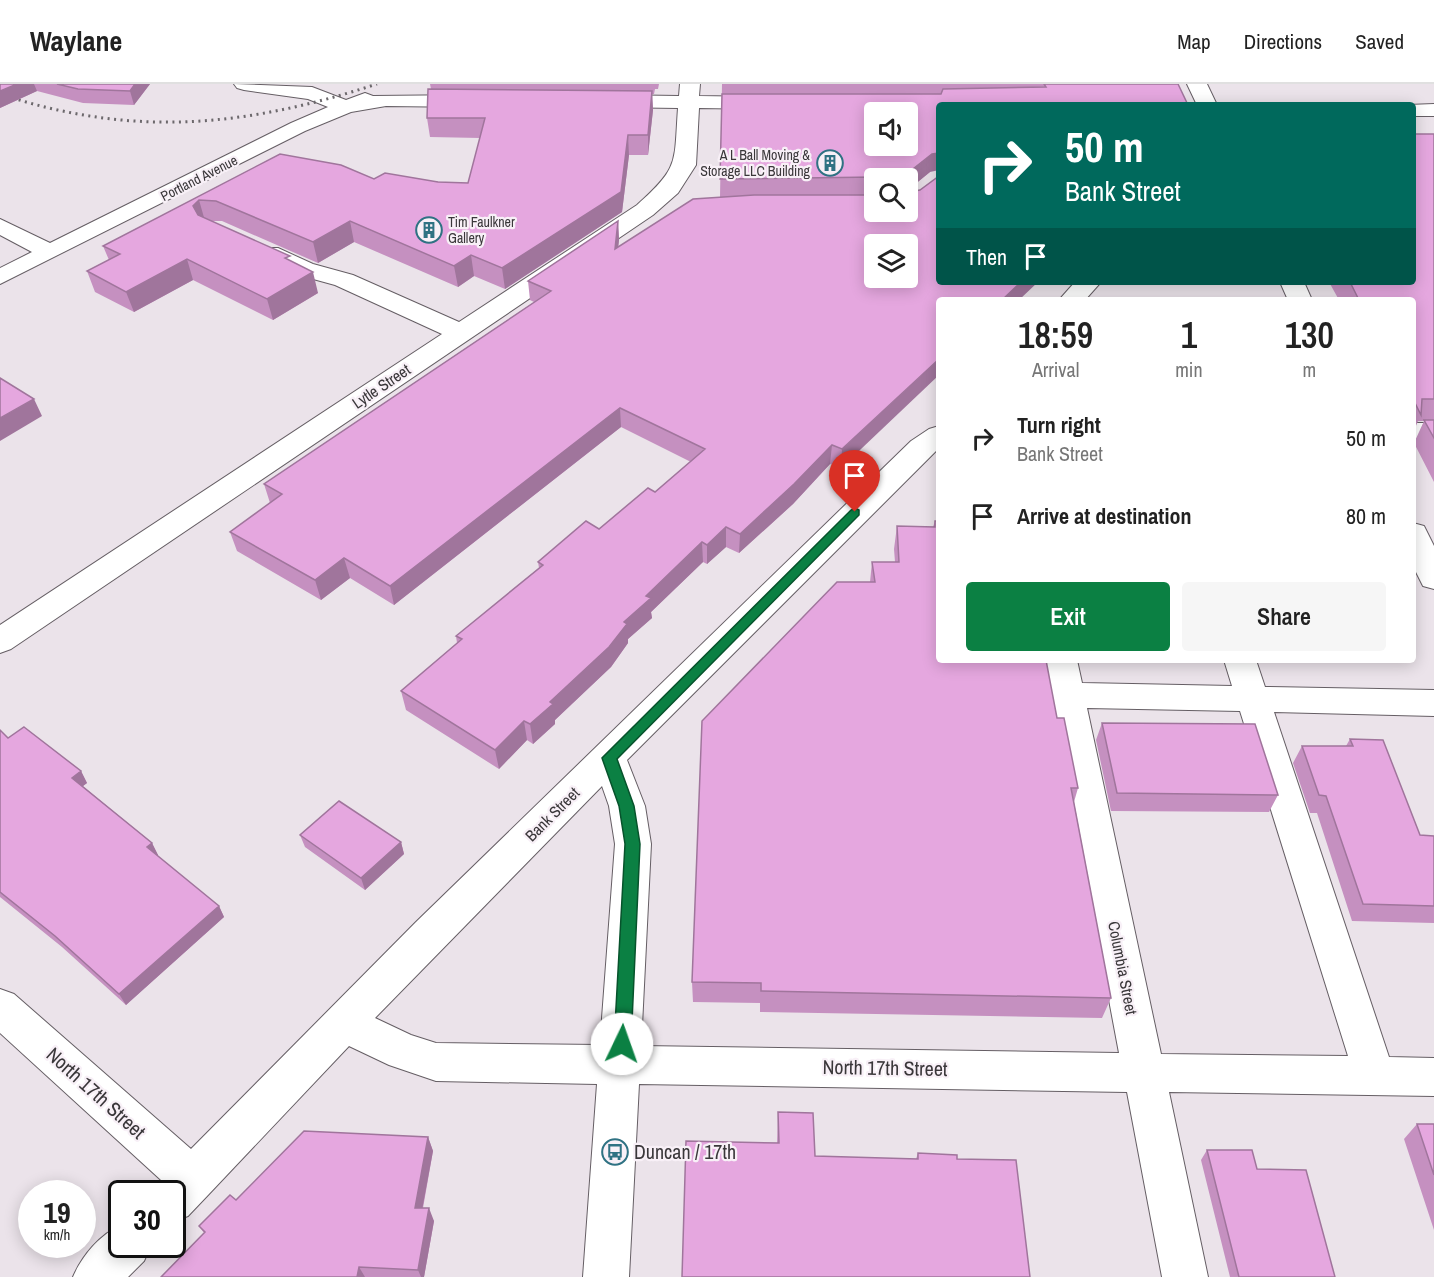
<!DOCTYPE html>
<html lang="en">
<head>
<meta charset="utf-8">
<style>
  :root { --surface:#fff; --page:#f6f6f6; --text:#222; --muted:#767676; --line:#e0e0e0; --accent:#0b8043 }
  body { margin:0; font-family:"Archivo Narrow",sans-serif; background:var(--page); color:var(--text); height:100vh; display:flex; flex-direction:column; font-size:22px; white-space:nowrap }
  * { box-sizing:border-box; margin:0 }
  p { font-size:20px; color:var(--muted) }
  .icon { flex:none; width:33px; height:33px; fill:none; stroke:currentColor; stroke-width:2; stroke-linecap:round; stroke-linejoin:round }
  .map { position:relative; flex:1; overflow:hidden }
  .side { position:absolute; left:936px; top:213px; width:480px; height:366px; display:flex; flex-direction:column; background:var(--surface); border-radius:6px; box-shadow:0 3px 15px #0003 }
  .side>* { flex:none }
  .top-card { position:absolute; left:936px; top:18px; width:480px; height:183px; border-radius:6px; box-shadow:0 3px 15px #0003; background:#00695c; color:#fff; overflow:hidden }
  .tools { position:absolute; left:864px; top:18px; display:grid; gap:12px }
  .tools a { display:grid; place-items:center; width:54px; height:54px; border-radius:6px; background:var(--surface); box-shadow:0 3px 15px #0003; font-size:30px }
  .speed { position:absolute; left:18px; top:1096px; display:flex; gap:12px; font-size:30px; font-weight:700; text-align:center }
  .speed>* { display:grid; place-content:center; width:78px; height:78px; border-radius:50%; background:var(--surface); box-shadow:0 3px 15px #0003; line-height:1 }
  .speed small { font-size:15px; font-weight:400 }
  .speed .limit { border:3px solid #111; border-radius:9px; background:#fff; color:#111 }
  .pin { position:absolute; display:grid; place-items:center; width:51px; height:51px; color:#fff; margin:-62px -26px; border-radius:50% 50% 50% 0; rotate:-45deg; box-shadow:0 0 6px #0007 }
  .pin .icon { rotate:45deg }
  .me { position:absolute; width:66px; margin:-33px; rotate:3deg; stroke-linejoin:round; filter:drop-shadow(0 0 4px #0008) }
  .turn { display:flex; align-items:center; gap:21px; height:126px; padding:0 30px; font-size:27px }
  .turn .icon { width:78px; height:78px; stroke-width:2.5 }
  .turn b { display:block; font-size:42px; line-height:51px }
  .then { display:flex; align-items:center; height:57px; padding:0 30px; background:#0003; gap:12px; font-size:22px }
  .eta { display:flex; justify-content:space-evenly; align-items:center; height:102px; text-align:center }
  .eta b { font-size:36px; font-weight:600; line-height:42px }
  .button { display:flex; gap:12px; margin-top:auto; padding:12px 30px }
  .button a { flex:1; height:69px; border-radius:6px; background:var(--accent); color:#fff; font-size:24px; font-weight:600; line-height:69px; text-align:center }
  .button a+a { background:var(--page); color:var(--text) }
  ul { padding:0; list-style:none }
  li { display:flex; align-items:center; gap:18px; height:78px; padding:0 30px }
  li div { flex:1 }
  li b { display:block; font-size:22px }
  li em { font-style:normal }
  header { display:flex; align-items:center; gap:36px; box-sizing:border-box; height:84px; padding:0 30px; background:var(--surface); border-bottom:2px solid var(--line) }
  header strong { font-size:28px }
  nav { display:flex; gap:33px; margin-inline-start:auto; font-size:21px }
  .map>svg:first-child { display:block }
</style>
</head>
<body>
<header>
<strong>Waylane</strong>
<nav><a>Map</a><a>Directions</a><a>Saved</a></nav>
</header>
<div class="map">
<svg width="1434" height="1193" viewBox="0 0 1434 1193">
  <rect width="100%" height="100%" fill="#ebe3ea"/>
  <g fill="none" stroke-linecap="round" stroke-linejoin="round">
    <!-- minor casing -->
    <g stroke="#655e64" stroke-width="2">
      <path id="minor" d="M234,0L312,3L346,16L365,9L373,12L472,11L479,13L482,17L479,21L472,23L386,22L351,28L305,47L0,200V184L32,168L0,151V135L50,159L291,39L328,23L308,15L244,6L237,4Z
        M680,0H700L699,12L766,13L773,15L776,19L773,23L766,25L699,24L696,81L678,109L653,131L11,565L0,569V541L442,250L335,201L295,190L262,174L258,169L262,164H278L313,180L353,191L459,238L637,121C680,83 674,79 678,24L608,23L601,21L598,17L601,13L608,11L679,12Z
        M1187,0H1207L1217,21H1197Z
        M1434,20V32H1413V21H1408Z
        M1075,198H1101L1085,216H1059Z
        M1280,198H1304L1312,216H1288Z
        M1413,339H1434V357H1413Z
        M939,342V364L627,676L645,722L651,760L641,962L1119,969L1045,576H1077L1082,599L1232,602L1224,576H1256L1265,603L1434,606V632L1274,628L1389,973L1434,974V1012L1169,1008L1208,1193H1162L1127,1008L639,1000L629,1193H583L597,1000L436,997L389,981L349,962L208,1111L188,1132L172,1138V1110H152L161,1096L0,949V905L14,910L191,1065L416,838L911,357L929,345ZM1087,624L1240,627L1348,972L1161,970ZM602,702L609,722L615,760L600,961L436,959L411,951L375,934Z
        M1413,439L1424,442L1434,462V505L1423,502L1413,482Z
        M122,1141V1161H151L144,1177L128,1193H73C82,1172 100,1150 122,1141Z"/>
    </g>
    <!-- minor -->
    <use href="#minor" fill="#fff" fill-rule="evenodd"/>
    <!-- rail -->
    <path stroke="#6c686c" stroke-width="3" stroke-dasharray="2 4.5" stroke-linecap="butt" d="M0,10C133,54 245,43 377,0"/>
  </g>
  <!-- wall -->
  <path fill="#c590c0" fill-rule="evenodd" d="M0,0H150L134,21L83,19L37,7L0,24Z
    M430,0H659L658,5H655L654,10H652L653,26L648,71H629L622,128L505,205L474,192L458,203L354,158L318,179L222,137H212L291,177L318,209L273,236L193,196L134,228L95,208L87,187L109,176L103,162L280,70L374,95L468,99L480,54L430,53L427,34L431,5Z
    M722,0H1178L939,21L930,88L909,105L841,384L830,380L793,420L739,469L726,463L707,480L703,478L651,528L652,534L628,555V559L611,583L555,636V640L533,660L527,656L499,685L406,626L401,607L457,559L456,552L539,484L538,478L599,445L655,408L691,378L621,343L394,521L350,494L321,516L237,467L230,448L270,419L264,400L534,218L530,216L528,197L618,137L619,156L618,163L720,113ZM874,94H908L874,128Z
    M1434,50V398L1414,359L1424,337H1418L1413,349V216H1339L1329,198H1413Z
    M935,437L1057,634L1078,704L1074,718L1111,914L1102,934L760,928V919L693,918L692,898L870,498L872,478H895L894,465L897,442L933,443Z
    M1102,639L1278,711L1269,728L1111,727L1096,656Z
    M0,646L8,654L81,687L87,699L83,702L152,759L158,771L157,772L219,822L224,833L126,921L62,863L0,813Z
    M1350,655L1420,751L1434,752V839L1352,837L1317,729H1310L1293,679L1302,662H1346Z
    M300,751L401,758L404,770L365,806L305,763Z
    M778,1028L815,1072L916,1075L918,1069L957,1075L1030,1193L777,1059Z
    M1417,1040H1434V1146L1404,1055Z
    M428,1053L433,1067L423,1124L434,1137L424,1193H161L204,1149L199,1142L236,1116Z
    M1207,1066L1257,1085L1335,1193H1230L1201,1076Z"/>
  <!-- shaded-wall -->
  <path fill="#a0759c" d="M17,0H34L37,7L0,24V7Z
    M135,0H150L134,21L130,7Z
    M652,7L653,26L648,71V51Z
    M628,51L629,71L622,128L505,205L502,184Z
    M939,69V86L930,88L908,106L909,88L932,70Z
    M199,116L205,137L199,143L193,122Z
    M350,137L354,158L318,179L313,158Z
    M618,137L619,156L616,184L615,165Z
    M471,171L474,192L458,203L454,182Z
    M187,175L193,196L134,228L126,208Z
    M313,188L318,209L273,236L267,215Z
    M1021,198H1038L1019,216H1002Z
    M939,275V291L841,384L842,365Z
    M34,315L42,332L0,357V334Z
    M620,324L621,343L394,521L390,502Z
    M832,361L830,380L793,420L739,469L740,450Z
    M726,443V463L707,480V461Z
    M702,458L703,478L651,528L652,534L628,555V559L611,583L555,636V640L533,660L530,640L624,538L646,512Z
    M344,474L350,494L321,516L315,496Z
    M524,637L527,656L499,685L495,666Z
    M81,687L87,699L79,705L72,694Z
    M401,758L404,770L365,806L361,794Z
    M152,759L158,771L153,775L147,763Z
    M219,822L224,833L126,921L119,910Z
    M428,1053L433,1067L420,1137L415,1124Z
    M429,1124L434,1137L424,1193H421L418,1186Z
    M359,1183L365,1193H357Z"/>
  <!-- building -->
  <path fill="#e5a7df" stroke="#a0759c" stroke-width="1.5" fill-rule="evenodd" d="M0,0H17L0,7Z
    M57,0H135L130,7L78,5Z
    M1044,0H1178L1188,21H939V69L932,70L909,88V108L920,106L939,92V198H1021L1002,216H939V275L842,365L832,361L794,400L740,450L726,443L707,461L702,458L646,512L651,514L624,538L627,540L609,563L550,618L553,620L530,640L524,637L495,666L401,607L462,555L456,552L543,481L538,478L586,437L599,445L648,404L655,408L705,365L620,324L390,502L344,474L315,496L230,448L282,410L264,400L551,207L528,197L618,137L615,165L693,115L754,111H874V128H908V94H876V93L720,95L722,10H941L943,5L1046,3ZM874,28H908V62H874ZM874,160H908V194H874Z
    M428,5L652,7L648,51H628L621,108L502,184L471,171L454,182L350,137L313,158L216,117L199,116L193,122L198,131L290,172L285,174L313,188L267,215L187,175L126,208L87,187L120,170L103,162L280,70L341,81L374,95L385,89L438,98L468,99L485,34H427Z
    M1413,50H1434V315H1422L1421,331L1413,315V216H1359L1350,198H1413Z
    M0,294L34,315L0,334Z
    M1424,336H1434V354Z
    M935,437H939V576H1046L1057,634H1064L1078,704H1071L1111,914L761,907V899L692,898L702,637L837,498H875L872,478H899L897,442L935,443Z
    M1102,639L1255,640L1278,711L1117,709Z
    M24,643L81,687L72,694L152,759L147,763L219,822L119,910L55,852L0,808V646L8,654Z
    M1350,655L1383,656L1420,751L1434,752V822L1363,820L1326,712L1319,711L1302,662H1353Z
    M339,717L401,758L361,794L300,751Z
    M778,1028L813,1029L815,1072L918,1075V1069L957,1071V1075L1016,1076L1030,1193H682L686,1057L779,1059Z
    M1417,1040H1434V1091Z
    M304,1047L428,1053L415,1124H429L418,1186L359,1183L357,1193H161L205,1148L199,1142L230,1111L236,1116Z
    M1207,1066H1252L1257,1085L1306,1086L1335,1193H1239Z"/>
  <!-- route -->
  <path fill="#0b8043" stroke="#07532c" stroke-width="1.5" d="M855,424L859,426V431L617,675L634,722L640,760L631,960L628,965L622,968L616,965L614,960L625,760L619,722L602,674L851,426Z"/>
  <!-- icons -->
  <defs>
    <g id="building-ring" transform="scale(1.35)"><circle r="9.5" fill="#f8f0f7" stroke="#2f7283" stroke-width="1.5"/><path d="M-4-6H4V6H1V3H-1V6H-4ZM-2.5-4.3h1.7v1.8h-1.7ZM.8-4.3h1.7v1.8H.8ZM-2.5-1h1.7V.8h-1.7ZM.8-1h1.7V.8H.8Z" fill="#2f7283"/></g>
    <g id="bus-ring" transform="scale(1.35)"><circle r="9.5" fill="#f8f0f7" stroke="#2f7283" stroke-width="1.5"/><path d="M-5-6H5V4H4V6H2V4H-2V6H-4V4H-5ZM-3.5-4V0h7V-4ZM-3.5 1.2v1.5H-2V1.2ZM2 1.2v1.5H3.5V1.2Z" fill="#2f7283"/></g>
  </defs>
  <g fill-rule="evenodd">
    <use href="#building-ring" x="830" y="79"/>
    <use href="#building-ring" x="429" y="146"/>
    <use href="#bus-ring" x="615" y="1068"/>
  </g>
  <g text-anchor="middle" stroke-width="4.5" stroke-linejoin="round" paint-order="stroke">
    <!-- far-poi labels -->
    <g font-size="14" fill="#3a373a" stroke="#f8f0f7" text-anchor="end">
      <text x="810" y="76">A L Ball Moving &amp;<tspan x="810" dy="16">Storage LLC Building</tspan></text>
      <text x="448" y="143" text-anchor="start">Tim Faulkner<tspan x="448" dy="16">Gallery</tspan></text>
    </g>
    <!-- far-street labels -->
    <g font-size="14" fill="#3a373a" stroke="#f8f0f7">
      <text transform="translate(199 94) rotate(-27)" y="5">Portland Avenue</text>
    </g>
    <!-- street labels -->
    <g font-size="16" fill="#3a373a" stroke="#f8f0f7">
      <text transform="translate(381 302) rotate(-34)" y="6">Lytle Street</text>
      <text transform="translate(552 730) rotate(-45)" y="6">Bank Street</text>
      <text transform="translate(1123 884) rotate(79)" y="6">Columbia Street</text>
    </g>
    <!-- near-street labels -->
    <g font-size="20" fill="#3a373a" stroke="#f8f0f7">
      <text transform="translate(885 984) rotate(1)" y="7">North 17th Street</text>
      <text transform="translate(96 1009) rotate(42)" y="7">North 17th Street</text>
    </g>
    <!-- near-poi labels -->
    <g font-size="20" fill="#3a373a" stroke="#f8f0f7" text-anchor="start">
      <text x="634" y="1075">Duncan / 17th</text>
    </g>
  </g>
</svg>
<div class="tools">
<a><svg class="icon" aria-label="sound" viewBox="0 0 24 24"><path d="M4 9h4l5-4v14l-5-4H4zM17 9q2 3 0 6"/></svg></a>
<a><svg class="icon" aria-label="search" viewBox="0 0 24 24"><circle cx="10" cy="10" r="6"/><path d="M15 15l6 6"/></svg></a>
<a><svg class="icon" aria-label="layers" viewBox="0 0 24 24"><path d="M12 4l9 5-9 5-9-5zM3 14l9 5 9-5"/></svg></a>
</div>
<div class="speed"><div>19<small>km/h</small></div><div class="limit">30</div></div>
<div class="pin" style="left:855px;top:428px;background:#d93025"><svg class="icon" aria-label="arrive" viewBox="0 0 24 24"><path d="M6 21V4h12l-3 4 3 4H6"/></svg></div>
<svg class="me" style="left:622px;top:960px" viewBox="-20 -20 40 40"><circle r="19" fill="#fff"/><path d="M0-13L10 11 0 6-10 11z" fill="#0b8043"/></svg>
<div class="top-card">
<div class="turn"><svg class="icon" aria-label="right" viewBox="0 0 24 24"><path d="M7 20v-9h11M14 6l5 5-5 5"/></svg><div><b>50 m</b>Bank Street</div></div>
<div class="then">Then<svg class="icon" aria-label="arrive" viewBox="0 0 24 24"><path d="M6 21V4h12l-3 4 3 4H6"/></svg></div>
</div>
<section class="side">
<div class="eta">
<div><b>18:59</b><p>Arrival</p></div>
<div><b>1</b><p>min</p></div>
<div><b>130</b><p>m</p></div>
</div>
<ul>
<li><svg class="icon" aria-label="right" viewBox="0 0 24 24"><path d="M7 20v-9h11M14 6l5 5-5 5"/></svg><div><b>Turn right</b><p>Bank Street</p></div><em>50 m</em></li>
<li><svg class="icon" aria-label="arrive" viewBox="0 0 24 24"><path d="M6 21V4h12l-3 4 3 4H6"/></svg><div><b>Arrive at destination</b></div><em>80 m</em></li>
</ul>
<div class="button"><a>Exit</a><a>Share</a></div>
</section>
</div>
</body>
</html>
